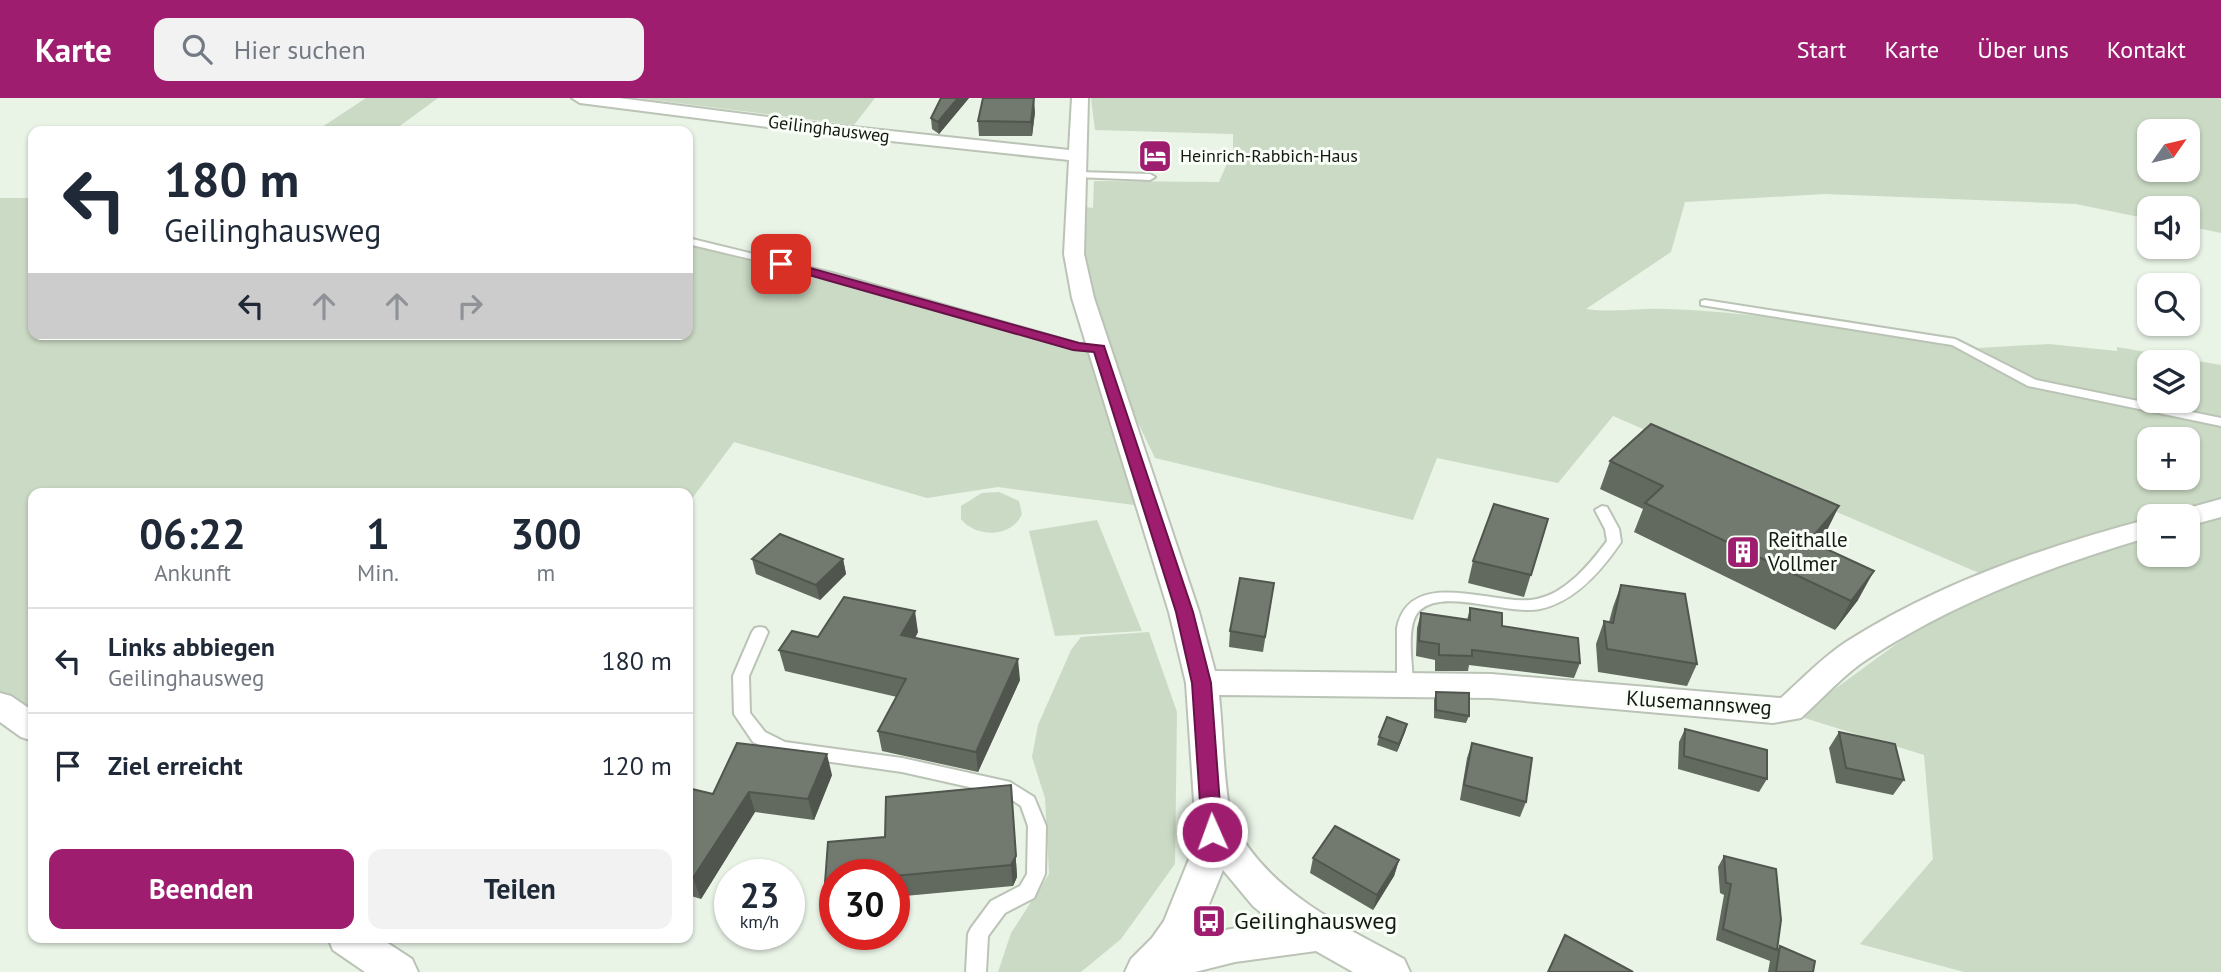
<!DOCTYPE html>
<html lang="de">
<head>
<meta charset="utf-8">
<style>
  :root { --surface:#fff; --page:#f2f2f3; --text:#1f2937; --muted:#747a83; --line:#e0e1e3; --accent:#9e1d6f }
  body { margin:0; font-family:"PT Sans",sans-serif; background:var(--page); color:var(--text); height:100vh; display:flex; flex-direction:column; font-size:26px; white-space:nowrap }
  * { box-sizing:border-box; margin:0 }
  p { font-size:23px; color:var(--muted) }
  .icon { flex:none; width:38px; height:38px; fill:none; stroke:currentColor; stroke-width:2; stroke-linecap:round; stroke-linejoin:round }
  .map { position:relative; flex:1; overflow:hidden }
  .side { position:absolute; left:28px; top:390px; width:665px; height:455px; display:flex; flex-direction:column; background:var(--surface); border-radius:14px; box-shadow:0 2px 5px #0004 }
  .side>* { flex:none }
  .banner { position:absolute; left:28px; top:28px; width:665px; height:214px; border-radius:14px; box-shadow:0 2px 5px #0004; background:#fff; color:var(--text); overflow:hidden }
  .needle { width:46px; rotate:56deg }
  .fabs { position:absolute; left:2137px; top:21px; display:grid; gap:14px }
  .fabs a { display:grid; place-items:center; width:63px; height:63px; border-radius:14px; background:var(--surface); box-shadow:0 2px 5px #0004; font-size:35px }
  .speed { position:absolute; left:714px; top:761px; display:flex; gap:14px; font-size:35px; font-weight:700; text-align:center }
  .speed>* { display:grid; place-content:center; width:91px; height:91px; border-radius:50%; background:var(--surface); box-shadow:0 2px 5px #0004; line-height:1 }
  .speed small { font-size:18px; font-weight:400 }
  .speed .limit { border:10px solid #d22; background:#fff; color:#111 }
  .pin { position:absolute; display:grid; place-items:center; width:60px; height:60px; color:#fff; margin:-30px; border-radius:14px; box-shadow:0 4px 10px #0006 }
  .me { position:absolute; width:77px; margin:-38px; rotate:358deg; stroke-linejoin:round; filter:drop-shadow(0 0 5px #0008) }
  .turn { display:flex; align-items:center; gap:24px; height:147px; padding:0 21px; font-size:32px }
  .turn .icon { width:91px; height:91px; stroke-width:2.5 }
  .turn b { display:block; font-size:49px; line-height:60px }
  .lanes { display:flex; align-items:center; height:66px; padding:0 21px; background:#0003; justify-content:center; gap:35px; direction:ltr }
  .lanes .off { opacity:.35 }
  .eta { display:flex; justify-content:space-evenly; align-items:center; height:119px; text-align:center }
  .eta b { font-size:42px; font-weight:700; line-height:49px }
  .action { display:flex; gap:14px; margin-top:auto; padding:14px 21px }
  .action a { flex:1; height:80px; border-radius:14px; background:var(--accent); color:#fff; font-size:28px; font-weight:700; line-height:80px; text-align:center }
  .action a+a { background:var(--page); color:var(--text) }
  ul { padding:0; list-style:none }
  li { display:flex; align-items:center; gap:21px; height:105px; padding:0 21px; border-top:2px solid var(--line) }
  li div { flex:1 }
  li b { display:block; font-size:26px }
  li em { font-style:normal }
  header { display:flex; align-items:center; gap:42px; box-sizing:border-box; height:98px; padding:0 35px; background:var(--accent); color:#fff }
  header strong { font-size:33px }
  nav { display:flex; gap:38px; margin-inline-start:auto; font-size:24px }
  .search { width:490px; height:63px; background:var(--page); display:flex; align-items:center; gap:18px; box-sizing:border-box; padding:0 24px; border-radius:14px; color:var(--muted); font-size:26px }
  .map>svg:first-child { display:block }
</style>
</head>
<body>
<header>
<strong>Karte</strong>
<div class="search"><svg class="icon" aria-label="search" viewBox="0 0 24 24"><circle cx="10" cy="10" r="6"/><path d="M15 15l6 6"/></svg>Hier suchen</div>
<nav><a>Start</a><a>Karte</a><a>Über uns</a><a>Kontakt</a></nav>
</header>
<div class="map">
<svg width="2221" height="874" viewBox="0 0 2221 874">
  <rect width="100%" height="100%" fill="#e9f3e6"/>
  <!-- green -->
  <path fill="#cadac4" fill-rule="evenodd" d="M366,0H438L393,33H316Z
    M637,0H875L854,27Z
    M1091,0H2221V135L2188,128V110H2149V121L2076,106L1825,96L1685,104L1671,154L1586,211C1613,215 1640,210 1667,211C1734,213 1799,223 1865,233L1863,225L1960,241L1978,250L2049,246L2117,253V249L2221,267V874H1964L1860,846L1933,761L1924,657L1798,618L1910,536L2000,484L1613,318L1558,385L1437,360L1413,422L1155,360L1102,250L1084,200L1079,108L1093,110L1094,83L1219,84L1233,52V36L1095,32ZM2149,33H2188V72H2149ZM2149,264H2188V303H2149ZM2149,341H2188V380H2149ZM2149,418H2188V457H2149Z
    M0,100H33V236H688V147L944,213L1078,252L1099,253L1134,407L998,389L927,400L734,344L688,406V396H33V622L0,601Z
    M999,394L1019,403L1022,416C1012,440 976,440 961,421V408L982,395Z
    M1097,422L1142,533L1055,538L1029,433Z
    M1149,534L1177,614L1175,766L1121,841L1081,874H998L1011,835L1049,776L1045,700L1032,659L1038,627L1071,552L1081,539Z"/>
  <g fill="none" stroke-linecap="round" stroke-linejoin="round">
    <!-- service casing -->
    <g stroke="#bac3b6" stroke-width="4">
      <path id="service" d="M1078,74L1150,76L1155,79L1150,82L1075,79L1073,77Z
        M688,140L832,175L1079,246L1100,248L1106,251L1100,254L1074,251L825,179L688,146Z
        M1705,202L1955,241L2036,282L2221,320V328L2028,288L1952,247L1701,207V203Z
        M1602,408L1607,409L1619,431L1621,444C1602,472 1575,504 1540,511C1508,518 1444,489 1419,513C1405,527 1413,569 1413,587L1411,591L1405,593L1399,591L1397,587V530C1410,466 1497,510 1537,501C1566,495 1590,466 1607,443L1605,431L1595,412Z
        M760,529L765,530L768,534L749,578L750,615L765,634L785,644L902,660L1010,684L1034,699L1046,728L1045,776L1034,800L1005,815L988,838L986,874H966L968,836L971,830L991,803L1020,788L1027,776L1028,728L1021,708L1005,697L902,674L782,657L753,644L734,616L733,578L752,534L755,530Z"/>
    </g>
    <!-- minor casing -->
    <g stroke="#bac3b6" stroke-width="4">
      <path id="minor" d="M572,0H619L815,25L1069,52L1072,0H1088L1084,156L1094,200L1199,514L1215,573L1491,576L1781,600C1802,581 1823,559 1846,544C1938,485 2044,449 2149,421V439C2051,468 1955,504 1869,560C1844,576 1823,600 1801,620L1773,625L1491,600L1219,597C1223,636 1223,677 1230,715C1233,727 1241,739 1248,749C1287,803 1347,830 1404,861L1410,874H1353L1316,853L1235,864L1195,874H1125L1131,861L1152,840L1164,823L1194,749L1195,718L1186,585L1169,514L1072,200L1064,156L1069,62L815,35L580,5ZM1223,772L1253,808L1271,823L1196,838Z
        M2221,401V419L2188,428V418H2175L2178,413Z
        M0,595L11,598L33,613V643L21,639L0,624Z
        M328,840H380L412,861L418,874H365L333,852Z"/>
    </g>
    <!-- service -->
    <use href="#service" fill="#fff" fill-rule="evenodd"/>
    <!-- minor -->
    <use href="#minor" fill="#fff" fill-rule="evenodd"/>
  </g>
  <!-- wall -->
  <path fill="#62695f" d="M941,0H969L939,36L932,31L931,20Z
    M1035,14L1032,38H979L978,23Z
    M1610,363L1839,408L1825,436L1816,446L1858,502L1835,532L1634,434L1643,411L1600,391Z
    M1548,421L1524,499L1468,485L1473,463Z
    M752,461H843L846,476L820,502L756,476Z
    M1274,485L1263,554L1229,549L1230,533Z
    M1621,487L1697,566L1687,588L1598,574L1596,546L1604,523L1609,524L1613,509Z
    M1470,510L1502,528L1580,565L1574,580L1469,567L1468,573H1435V562L1416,558L1417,530L1421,515L1467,522Z
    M918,534L915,540L1020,582L978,674L882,653L878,633L897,599L785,573L779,552Z
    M1436,594L1469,618L1466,625L1434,620V602Z
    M1407,626L1405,634L1397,654L1377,647L1379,639Z
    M1685,631L1767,681L1759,694L1678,671L1679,644Z
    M1839,634L1904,682L1893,697L1836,685L1829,650Z
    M1472,645L1526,704L1520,719L1460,702L1467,660Z
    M832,677L814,722L755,714L701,801L688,797V690L713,696Z
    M1011,687L1017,779L1013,788L894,799V777H835V805H831L825,785L828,744L885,739L886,699Z
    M1724,758L1777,852L1780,848L1813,874H1768L1770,863L1716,842L1724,797L1720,795L1718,769Z
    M1313,760L1399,762L1394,778L1373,812L1310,775Z"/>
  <!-- shaded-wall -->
  <path fill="#50554e" d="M958,0H969L939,36L938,24Z
    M1034,0L1035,14L1032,38L1031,24Z
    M1839,408L1825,436L1795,472L1809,443Z
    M843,461L846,476L820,502L816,487Z
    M1874,473L1858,502L1835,532L1851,503Z
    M915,513L918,534L905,558L901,537Z
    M1018,561L1020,582L978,674L976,654Z
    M1407,626L1405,634L1397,654L1399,646Z
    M827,656L832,677L814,722L808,701Z
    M1011,687L1017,779L1013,788L1011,767Z
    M749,694L755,714L701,801L693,780Z
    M1399,762L1394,778L1373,812L1377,797Z"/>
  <!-- building -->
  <path fill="#727a6f" stroke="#50554e" stroke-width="2" d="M941,0H958L938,24L931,20Z
    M983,0H1034L1031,24L978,23Z
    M1651,326L1839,408L1809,443L1874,473L1851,503L1645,405L1663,388L1610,363Z
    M1494,406L1548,421L1531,477L1473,463Z
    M780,436L843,461L816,487L752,461Z
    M1240,480L1274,485L1265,539L1230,533Z
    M1621,487L1685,496L1697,566L1607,551L1604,523L1613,525Z
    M844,499L915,513L901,537L1018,561L976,654L878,633L906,581L779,552L792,533L818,539Z
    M1470,510L1502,515V528L1578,540L1580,565L1472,552V558L1439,557V546L1419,543L1421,515L1470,522Z
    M1436,594L1469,595V618L1436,612Z
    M1387,619L1407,626L1399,646L1379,639Z
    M1685,631L1767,652V681L1684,658Z
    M1839,634L1895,646L1904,682L1846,670Z
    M737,645L827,656L808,701L749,694L693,780L688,779V690L713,696Z
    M1472,645L1532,660L1526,704L1464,687Z
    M1011,687L1016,758L1011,767L894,778V777H835V784L825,785L828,744L885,739L886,699Z
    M1335,728L1399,762L1377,797L1313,760Z
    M1724,758L1776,771L1781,822L1777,852L1723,831L1731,786L1726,785Z
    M1565,837L1633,874H1548Z
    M1780,848L1815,863L1813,874H1776Z"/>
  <!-- route -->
  <path fill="#9e1d6f" stroke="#671348" stroke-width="2" d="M777,163H785L1079,245L1104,248L1193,514L1211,585L1222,734L1219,740L1212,742L1205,740L1202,734L1192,585L1176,514L1094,254L1073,252L777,168Z"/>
  <!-- icons -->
  <defs>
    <g id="hotel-square" transform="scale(1.75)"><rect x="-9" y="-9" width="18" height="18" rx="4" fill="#9e1d6f" stroke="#f9fff7"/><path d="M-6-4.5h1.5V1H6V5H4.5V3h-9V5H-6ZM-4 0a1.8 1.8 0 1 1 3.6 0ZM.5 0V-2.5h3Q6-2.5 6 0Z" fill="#fff"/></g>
    <g id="building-square" transform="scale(1.75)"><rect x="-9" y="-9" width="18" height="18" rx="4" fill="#9e1d6f" stroke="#f9fff7"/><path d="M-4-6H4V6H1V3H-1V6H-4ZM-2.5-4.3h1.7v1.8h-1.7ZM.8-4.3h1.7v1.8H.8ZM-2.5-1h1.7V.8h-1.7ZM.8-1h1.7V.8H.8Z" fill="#fff"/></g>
    <g id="bus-square" transform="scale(1.75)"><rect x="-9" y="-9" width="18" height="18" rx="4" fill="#9e1d6f" stroke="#f9fff7"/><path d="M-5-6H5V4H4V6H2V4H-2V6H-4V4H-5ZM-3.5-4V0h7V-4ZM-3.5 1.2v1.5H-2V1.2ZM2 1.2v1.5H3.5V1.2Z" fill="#fff"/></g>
  </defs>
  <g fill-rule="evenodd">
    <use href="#hotel-square" x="1155" y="58"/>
    <use href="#building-square" x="1743" y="454"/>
    <use href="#bus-square" x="1209" y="823"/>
  </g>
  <g text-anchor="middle" stroke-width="6" stroke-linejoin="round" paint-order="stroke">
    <!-- far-street labels -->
    <g font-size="18" fill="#151914" stroke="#f9fff7">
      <text transform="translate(829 31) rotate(7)" y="6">Geilinghausweg</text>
    </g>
    <!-- far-poi labels -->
    <g font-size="18" fill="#151914" stroke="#f9fff7" text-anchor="start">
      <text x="1180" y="64">Heinrich-Rabbich-Haus</text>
    </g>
    <!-- poi labels -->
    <g font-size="21" fill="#151914" stroke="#f9fff7" text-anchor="start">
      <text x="1768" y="449">Reithalle<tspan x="1768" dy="24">Vollmer</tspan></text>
    </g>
    <!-- street labels -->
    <g font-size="21" fill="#151914" stroke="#f9fff7">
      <text transform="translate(1699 605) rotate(4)" y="7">Klusemannsweg</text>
    </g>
    <!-- near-poi labels -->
    <g font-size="24" fill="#151914" stroke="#f9fff7" text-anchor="start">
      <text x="1234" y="831">Geilinghausweg</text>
    </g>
  </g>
</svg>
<div class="fabs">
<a><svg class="needle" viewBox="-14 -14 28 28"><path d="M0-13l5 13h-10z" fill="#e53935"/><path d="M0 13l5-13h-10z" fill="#747a83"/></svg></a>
<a><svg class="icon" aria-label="sound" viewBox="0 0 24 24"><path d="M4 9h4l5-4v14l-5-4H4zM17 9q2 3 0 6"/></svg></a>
<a><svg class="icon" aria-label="search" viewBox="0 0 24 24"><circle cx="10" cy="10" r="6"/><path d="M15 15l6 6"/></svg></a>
<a><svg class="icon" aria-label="layers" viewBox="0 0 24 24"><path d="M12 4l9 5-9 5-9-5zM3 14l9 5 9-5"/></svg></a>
<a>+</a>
<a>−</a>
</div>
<div class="speed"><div>23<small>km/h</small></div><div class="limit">30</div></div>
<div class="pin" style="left:781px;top:166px;background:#d93025"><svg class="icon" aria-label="arrive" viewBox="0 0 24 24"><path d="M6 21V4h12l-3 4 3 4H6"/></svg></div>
<svg class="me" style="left:1212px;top:734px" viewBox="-20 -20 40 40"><circle r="17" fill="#9e1d6f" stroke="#fff" stroke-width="3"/><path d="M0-11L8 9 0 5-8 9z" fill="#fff"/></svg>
<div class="banner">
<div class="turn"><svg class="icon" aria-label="left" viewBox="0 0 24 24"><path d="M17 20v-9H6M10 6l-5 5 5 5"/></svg><div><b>180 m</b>Geilinghausweg</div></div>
<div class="lanes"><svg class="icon" aria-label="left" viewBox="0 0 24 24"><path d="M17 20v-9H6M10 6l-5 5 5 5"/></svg><svg class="icon off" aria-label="ahead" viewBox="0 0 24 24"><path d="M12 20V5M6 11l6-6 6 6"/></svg><svg class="icon off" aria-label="ahead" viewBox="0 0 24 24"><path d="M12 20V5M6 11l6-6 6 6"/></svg><svg class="icon off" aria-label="right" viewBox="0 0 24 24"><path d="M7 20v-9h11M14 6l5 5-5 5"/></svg></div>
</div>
<section class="side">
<div class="eta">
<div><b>06:22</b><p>Ankunft</p></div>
<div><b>1</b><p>Min.</p></div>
<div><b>300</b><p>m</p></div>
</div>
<ul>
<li><svg class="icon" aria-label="left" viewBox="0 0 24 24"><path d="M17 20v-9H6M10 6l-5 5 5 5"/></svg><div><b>Links abbiegen</b><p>Geilinghausweg</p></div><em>180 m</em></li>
<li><svg class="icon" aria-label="arrive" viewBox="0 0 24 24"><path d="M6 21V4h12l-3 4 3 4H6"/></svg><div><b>Ziel erreicht</b></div><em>120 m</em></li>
</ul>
<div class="action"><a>Beenden</a><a>Teilen</a></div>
</section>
</div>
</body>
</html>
